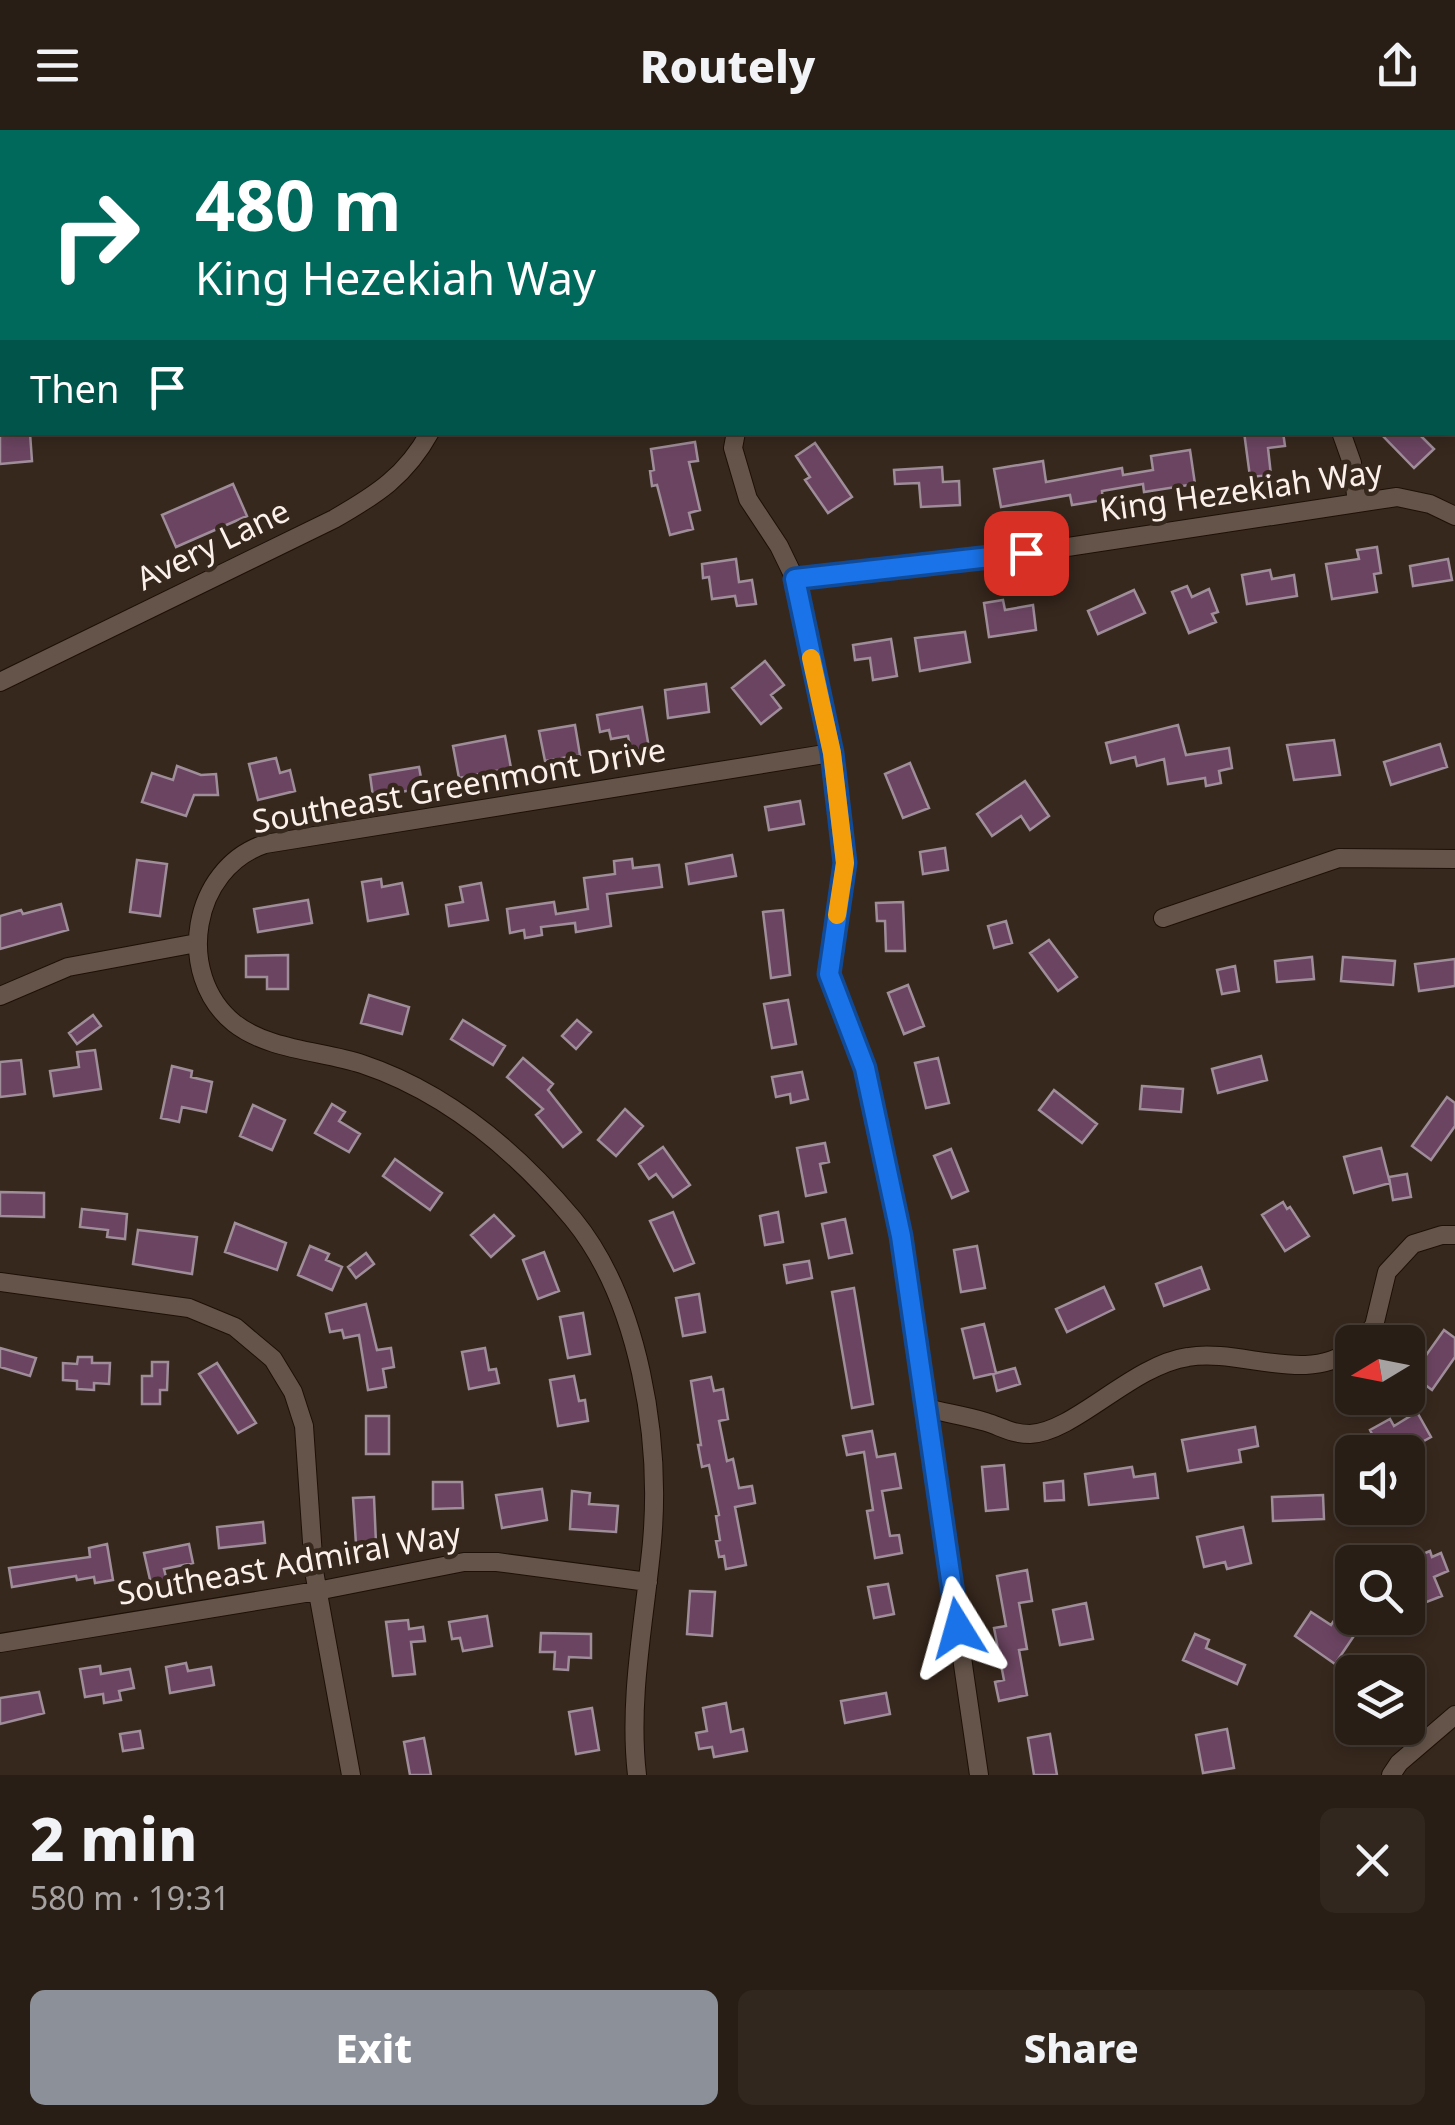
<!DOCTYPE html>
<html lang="en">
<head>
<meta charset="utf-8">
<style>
  :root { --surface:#291e16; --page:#31271f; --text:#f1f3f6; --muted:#a5a2a1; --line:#453c35; --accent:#8c9099 }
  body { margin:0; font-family:"Noto Sans",sans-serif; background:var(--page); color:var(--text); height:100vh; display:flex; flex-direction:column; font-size:38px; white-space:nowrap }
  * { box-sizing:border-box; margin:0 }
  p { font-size:32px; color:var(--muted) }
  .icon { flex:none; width:55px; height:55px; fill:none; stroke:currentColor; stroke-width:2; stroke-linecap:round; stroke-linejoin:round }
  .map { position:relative; height:1645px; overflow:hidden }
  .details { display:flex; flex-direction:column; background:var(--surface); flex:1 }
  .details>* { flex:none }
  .guide { position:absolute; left:0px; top:0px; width:1455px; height:305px; box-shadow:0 5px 15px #0003,0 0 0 2px var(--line); background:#00695c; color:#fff; overflow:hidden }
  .needle { width:65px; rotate:260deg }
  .fabs { position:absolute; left:1335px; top:1195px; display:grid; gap:20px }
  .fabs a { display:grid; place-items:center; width:90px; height:90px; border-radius:15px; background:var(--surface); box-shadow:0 5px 15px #0003,0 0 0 2px var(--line); font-size:50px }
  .pin { position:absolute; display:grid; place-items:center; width:85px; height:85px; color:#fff; margin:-42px; border-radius:20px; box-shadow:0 5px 15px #0006 }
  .me { position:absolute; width:110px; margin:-55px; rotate:352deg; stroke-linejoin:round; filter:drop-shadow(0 0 8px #0008) }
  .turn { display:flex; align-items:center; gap:35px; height:210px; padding:0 30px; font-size:45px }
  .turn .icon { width:130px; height:130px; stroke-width:2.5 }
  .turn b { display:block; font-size:70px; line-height:85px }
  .then { display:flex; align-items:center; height:95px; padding:0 30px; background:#0003; gap:20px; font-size:38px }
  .round { display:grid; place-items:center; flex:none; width:105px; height:105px; border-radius:15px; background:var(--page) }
  .headline { display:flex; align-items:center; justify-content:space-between; height:170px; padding:0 30px }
  h1 { font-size:60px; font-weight:800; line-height:75px }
  .action { display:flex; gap:20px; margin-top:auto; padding:20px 30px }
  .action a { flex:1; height:115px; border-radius:15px; background:var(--accent); color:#fff; font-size:40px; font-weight:800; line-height:115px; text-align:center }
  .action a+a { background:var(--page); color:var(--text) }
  header { display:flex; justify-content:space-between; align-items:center; height:130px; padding:0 30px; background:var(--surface); font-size:45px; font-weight:800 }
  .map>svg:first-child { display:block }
</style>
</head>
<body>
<header><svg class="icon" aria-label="menu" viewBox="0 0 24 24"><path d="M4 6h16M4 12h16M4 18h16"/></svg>Routely<svg class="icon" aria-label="share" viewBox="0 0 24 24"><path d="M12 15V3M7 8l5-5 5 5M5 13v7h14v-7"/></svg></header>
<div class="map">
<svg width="1455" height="1645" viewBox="0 0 1455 1645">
  <rect width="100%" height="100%" fill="#37281d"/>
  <!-- building -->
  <path fill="#6b4461" stroke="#9f8d9a" stroke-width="2.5" d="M1244,302H1283L1285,316L1268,318L1271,345L1250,347Z
    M1379,302H1417L1434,319L1414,338Z
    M30,303L32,331L0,334V305Z
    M695,312L698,331L689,332L700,380L689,383L693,399L670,405L657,355L652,356L650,341L654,340L651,319Z
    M815,313L852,367L828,383L805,350L810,347L796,326Z
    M1190,320L1195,354L1144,362L1143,354L1102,361L1103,370L1072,375L1070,365L1001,377L994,339L1043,331L1046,352L1122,338L1123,345L1153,340L1151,326Z
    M942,337L943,352L959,351L960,375L921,377L919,353L895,354L894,340Z
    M233,354L247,386L176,417L162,385Z
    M1377,417L1381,443L1374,444L1377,462L1332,469L1326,434L1359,429L1357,420Z
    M736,429L739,452L752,450L756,474L737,476L735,466L712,469L709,447L703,448L702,434Z
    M1448,429L1452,450L1413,456L1410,436Z
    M1270,440L1272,449L1294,445L1297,466L1247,474L1242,445Z
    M1187,456L1192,467L1209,459L1218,482L1212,484L1216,492L1189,503L1172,462Z
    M1134,460L1145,483L1098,504L1088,481Z
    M1003,470L1005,480L1033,475L1036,500L989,507L984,473Z
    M965,502L970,532L920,541L915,508Z
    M891,509L897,546L873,550L870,528L855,530L853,515Z
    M765,531L784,555L771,565L781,578L761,594L732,558Z
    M706,554L709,582L668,588L665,560Z
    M642,577L649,618L631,621L628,606L611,609L609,600L600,602L597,585Z
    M575,595L580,625L545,631L539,601Z
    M1178,595L1186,625L1229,618L1232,638L1219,641L1221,653L1206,656L1205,648L1168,654L1164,629L1137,636L1135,627L1111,633L1106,613Z
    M505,606L511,638L459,648L453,616Z
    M1334,610L1340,645L1294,650L1287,615Z
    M1440,614L1447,637L1391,655L1384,632Z
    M276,628L280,643L290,640L295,661L258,670L249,634Z
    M910,633L929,678L903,688L885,644Z
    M177,636L201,645L216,644L218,665H194L186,686L142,672L152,643L173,650Z
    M419,637L423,658L373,667L370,645Z
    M1025,651L1049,686L1030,700L1021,686L992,706L977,684Z
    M800,671L804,694L769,700L765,677Z
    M945,718L948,740L923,744L920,722Z
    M732,725L736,746L689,754L686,734Z
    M632,729L633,738L659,735L662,757L607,764L611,796L576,802L575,793L541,797L542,805L525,808L524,800L510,803L507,779L554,772L556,784L588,779L584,748L615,744L614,731Z
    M137,730L167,734L160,786L130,782Z
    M381,749L382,757L402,753L408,784L368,791L362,752Z
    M481,753L488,790L449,796L446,775L463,772L460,757Z
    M308,770L312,793L258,802L254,779Z
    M903,772L905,821H886L885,791H877L876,773Z
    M61,774L68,800L0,819V786L21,780L23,784Z
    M783,780L790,845L771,848L763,782Z
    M1006,791L1012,813L994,818L988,796Z
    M1049,810L1077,847L1058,861L1030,823Z
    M288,825V859H267V847H246V826Z
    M1312,827L1314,849L1277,852L1275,831Z
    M1343,827L1395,831L1393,855L1341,851Z
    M1455,829V856L1419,861L1415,834Z
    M1235,836L1239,861L1222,864L1217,840Z
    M908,855L924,896L904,904L888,863Z
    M369,865L409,877L402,904L361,893Z
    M788,870L796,914L772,918L764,874Z
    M93,885L101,896L77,914L69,903Z
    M463,890L505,916L493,935L451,909Z
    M577,890L591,902L576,919L562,906Z
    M95,920L101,959L54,966L50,941L79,937L77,922Z
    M1261,926L1267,950L1218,963L1212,939Z
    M523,928L553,954L548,960L581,1002L563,1017L536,985L543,979L507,947Z
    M938,928L949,973L926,978L915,933Z
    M21,930L25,964L0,967V932Z
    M172,936L192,941L191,947L212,952L206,982L182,977L179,992L161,988Z
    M802,942L808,969L791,973L790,964L776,967L772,947Z
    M1142,956L1183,959L1181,982L1140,979Z
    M1054,960L1097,994L1082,1013L1039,980Z
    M1447,967L1455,973V996L1431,1030L1412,1016Z
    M332,974L345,982L339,991L360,1004L349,1022L315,1003Z
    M253,975L285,990L272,1020L240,1006Z
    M625,979L643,996L616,1026L598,1010Z
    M825,1013L829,1032L820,1034L826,1062L806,1066L797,1018Z
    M663,1017L690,1055L673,1067L656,1044L649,1049L639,1034Z
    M1381,1018L1390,1053L1354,1063L1344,1027Z
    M951,1019L968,1061L952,1068L934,1026Z
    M395,1029L442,1063L430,1080L383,1046Z
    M1407,1044L1411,1067L1393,1070L1389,1047Z
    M0,1062L44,1063V1087L0,1086Z
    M1283,1072L1287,1079L1290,1077L1309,1106L1285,1121L1262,1085Z
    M82,1079L127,1084L125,1109L107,1107L108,1100L80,1097Z
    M673,1082L694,1133L674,1141L650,1091Z
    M778,1082L783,1112L765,1115L760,1086Z
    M494,1085L514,1106L491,1127L471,1105Z
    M845,1089L852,1123L829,1128L822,1094Z
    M235,1093L286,1113L277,1140L225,1122Z
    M138,1100L197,1107L192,1144L133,1134Z
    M310,1116L329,1124L326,1130L342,1137L332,1160L298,1145Z
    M977,1116L985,1158L961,1162L954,1120Z
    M544,1122L559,1161L538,1169L523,1130Z
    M366,1123L374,1134L356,1148L348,1137Z
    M809,1131L812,1148L787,1153L784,1135Z
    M1201,1137L1209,1159L1164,1176L1156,1154Z
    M1104,1157L1114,1179L1067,1202L1056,1179Z
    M854,1158L873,1274L852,1278L832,1162Z
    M699,1164L705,1202L683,1206L676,1168Z
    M366,1174L377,1220L391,1218L394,1237L383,1239L386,1257L368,1260L359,1205L344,1208L342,1200L330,1202L326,1184Z
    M583,1183L590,1224L568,1228L560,1187Z
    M984,1194L996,1243L974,1248L962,1199Z
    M1444,1200L1455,1208V1227L1432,1260L1412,1245Z
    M0,1218L36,1228L30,1246L0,1237Z
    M485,1218L489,1240L496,1239L499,1253L469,1259L462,1222Z
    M78,1227H92V1233H110L109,1254L94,1253V1260L77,1259V1251L63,1250V1233L77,1234Z
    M152,1232H168L167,1260H160V1274H142V1246H152Z
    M217,1233L256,1293L238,1303L199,1244Z
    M1015,1238L1020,1254L997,1261L993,1244Z
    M574,1246L579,1271L585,1270L588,1291L558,1296L550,1250Z
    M711,1247L714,1261L723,1259L728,1289L719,1291L727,1331L733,1329L739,1358L752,1356L755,1373L735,1377L746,1435L726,1439L724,1426L719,1427L716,1411L720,1410L716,1386L719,1385L709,1335L702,1337L698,1315H701L691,1251Z
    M1417,1282L1431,1307L1404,1322H1362L1377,1314L1370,1300L1390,1289L1394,1296Z
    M366,1286H389V1324H366Z
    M1255,1297L1258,1316L1239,1320L1241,1332L1188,1341L1182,1310Z
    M872,1301L877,1327L895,1324L901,1358L882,1361L890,1406L899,1405L902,1423L875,1428L867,1381L873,1380L864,1322L847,1325L843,1306Z
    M1004,1335L1008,1379L986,1381L982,1337Z
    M1132,1337L1134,1347L1155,1344L1158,1368L1089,1375L1085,1344Z
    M1063,1351L1064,1370L1045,1371L1044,1353Z
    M433,1352H462L463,1378L433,1379Z
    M542,1359L547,1390L502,1398L496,1365Z
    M572,1361L590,1363L589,1374L618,1376L616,1402L570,1399Z
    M1323,1365L1324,1389L1273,1391L1272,1367Z
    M374,1367L376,1413L356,1414L353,1368Z
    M263,1392L265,1413L219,1418L217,1397Z
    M1243,1397L1251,1433L1227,1439L1225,1432L1204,1437L1197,1407Z
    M107,1414L113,1450L95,1453L94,1447L77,1450L76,1446L12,1457L9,1438L90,1427L89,1418Z
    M189,1414L193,1433L164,1439L167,1451L151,1454L144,1423Z
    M1430,1421L1432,1427L1441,1423L1448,1441L1434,1447L1442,1466L1424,1473L1406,1431Z
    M1027,1440L1032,1471L1019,1473L1027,1519L1019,1520L1027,1565L999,1571L995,1552L1004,1550L994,1498L1006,1496L997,1446Z
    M888,1454L894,1484L874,1488L868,1457Z
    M690,1461L715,1462L712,1506L687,1504Z
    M1086,1473L1093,1509L1060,1515L1053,1480Z
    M1344,1476L1352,1482V1488H1366L1335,1534L1295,1506L1311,1482L1331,1495Z
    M487,1486L492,1516L463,1521L460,1508L452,1509L449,1492Z
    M408,1490L409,1499L423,1497L425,1511L411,1512L415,1544L393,1546L386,1492Z
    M541,1503L591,1504V1528L569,1527L568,1540L554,1539L555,1522H540Z
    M1195,1504L1209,1510L1206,1518L1245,1535L1237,1554L1183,1530Z
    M186,1533L188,1541L211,1537L214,1555L170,1563L166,1537Z
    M100,1536L101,1544L130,1539L134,1558L119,1561L121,1570L104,1573L103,1564L85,1567L80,1539Z
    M39,1562L44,1583L0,1594V1568Z
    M886,1563L890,1584L845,1593L841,1571Z
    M726,1573L731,1602L743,1599L747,1621L714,1627L712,1617L699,1619L696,1603L707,1601L703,1578Z
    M592,1578L599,1620L576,1624L569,1582Z
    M1227,1599L1234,1638L1203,1643L1196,1605Z
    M140,1601L143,1618L123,1621L120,1604Z
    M1050,1604L1057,1645H1034L1028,1608Z
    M424,1608L431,1645H410L404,1612Z"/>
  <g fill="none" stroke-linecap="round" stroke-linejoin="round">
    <!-- minor casing -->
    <g stroke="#1e1007" stroke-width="20">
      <path id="minor" d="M215,0L216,2
        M512,0V2
        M869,0L873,2
        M1357,0L1359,2
        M811,2L812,0
        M1452,52H1455
        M0,226L2,225
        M736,302L733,318L748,369L779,416L795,449L831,623L845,733L829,845L865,938L901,1106L979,1645
        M1341,302L1352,333L1357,373
        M795,449L989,429L1397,367L1430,374L1455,386
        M0,552L334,389C376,365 406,346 430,302
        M1163,788L1339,728L1455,729
        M0,866L68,837L197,813
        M0,1152L189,1178L235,1197L273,1229L293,1262L304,1296L314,1441L351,1645
        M1359,1212L1374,1196L1387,1142L1413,1114L1442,1105H1455
        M926,1278C946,1283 966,1286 986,1292C1002,1297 1012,1304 1030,1304C1075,1302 1132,1235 1188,1227C1241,1218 1307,1255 1352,1219
        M0,1513L317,1461L464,1432H497L648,1452
        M637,1645C628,1568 645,1488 652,1412C661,1309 640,1171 573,1089C517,1022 446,962 362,934C322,921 268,920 234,893C174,844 192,738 265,714L831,623
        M1391,1645L1399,1633L1455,1585"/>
    </g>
    <!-- path -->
    <path stroke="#9d9188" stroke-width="2.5" stroke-dasharray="8 8" stroke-linecap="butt" d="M1129,0L1133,2
      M1452,209L1455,211"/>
    <!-- minor -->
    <use href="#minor" stroke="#655449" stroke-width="18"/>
  </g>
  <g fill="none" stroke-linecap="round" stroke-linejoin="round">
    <!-- route casing -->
    <g stroke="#114b97" stroke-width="25">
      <path id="route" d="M958,1498L901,1106L865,938L829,844L845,733L832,623L795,449L1026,423"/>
    </g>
    <!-- route -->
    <use href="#route" stroke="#1a73e8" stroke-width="18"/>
    <!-- slow -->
    <path stroke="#f59e0b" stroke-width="18" d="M811,528L832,623L845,733L837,785"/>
  </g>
  <g text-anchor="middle" stroke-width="9" stroke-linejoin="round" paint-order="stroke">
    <!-- street labels -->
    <g font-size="32" fill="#fbf1ea" stroke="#37281d">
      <text transform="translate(1241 361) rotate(-8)" y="11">King Hezekiah Way</text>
      <text transform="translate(213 415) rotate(-26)" y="11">Avery Lane</text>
      <text transform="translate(459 656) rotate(-10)" y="11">Southeast Greenmont Drive</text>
      <text transform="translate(289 1434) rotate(-10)" y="11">Southeast Admiral Way</text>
    </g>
  </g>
</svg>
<div class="fabs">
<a><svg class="needle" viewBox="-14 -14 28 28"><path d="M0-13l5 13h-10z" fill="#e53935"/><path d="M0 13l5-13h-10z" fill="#a5a2a1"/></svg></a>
<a><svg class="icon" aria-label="sound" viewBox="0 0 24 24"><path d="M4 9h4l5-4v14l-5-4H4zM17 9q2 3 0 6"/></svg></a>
<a><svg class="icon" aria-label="search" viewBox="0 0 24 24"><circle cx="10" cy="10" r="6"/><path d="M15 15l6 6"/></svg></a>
<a><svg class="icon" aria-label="layers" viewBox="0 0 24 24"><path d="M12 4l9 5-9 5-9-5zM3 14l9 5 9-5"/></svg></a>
</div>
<div class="pin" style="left:1026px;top:423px;background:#d93025"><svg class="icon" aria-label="arrive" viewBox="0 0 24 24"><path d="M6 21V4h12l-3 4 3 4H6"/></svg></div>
<svg class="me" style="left:958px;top:1498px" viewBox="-20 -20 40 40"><path d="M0-17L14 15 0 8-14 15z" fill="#1a73e8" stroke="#fff" stroke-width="4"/></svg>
<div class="guide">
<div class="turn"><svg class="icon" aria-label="right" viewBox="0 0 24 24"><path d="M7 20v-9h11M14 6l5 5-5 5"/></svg><div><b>480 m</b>King Hezekiah Way</div></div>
<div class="then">Then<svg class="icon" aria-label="arrive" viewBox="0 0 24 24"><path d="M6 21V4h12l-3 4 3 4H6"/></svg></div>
</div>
</div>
<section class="details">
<div class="headline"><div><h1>2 min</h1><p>580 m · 19:31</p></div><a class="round"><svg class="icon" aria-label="close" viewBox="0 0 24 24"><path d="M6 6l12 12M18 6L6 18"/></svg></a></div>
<div class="action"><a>Exit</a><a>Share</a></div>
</section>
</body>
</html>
